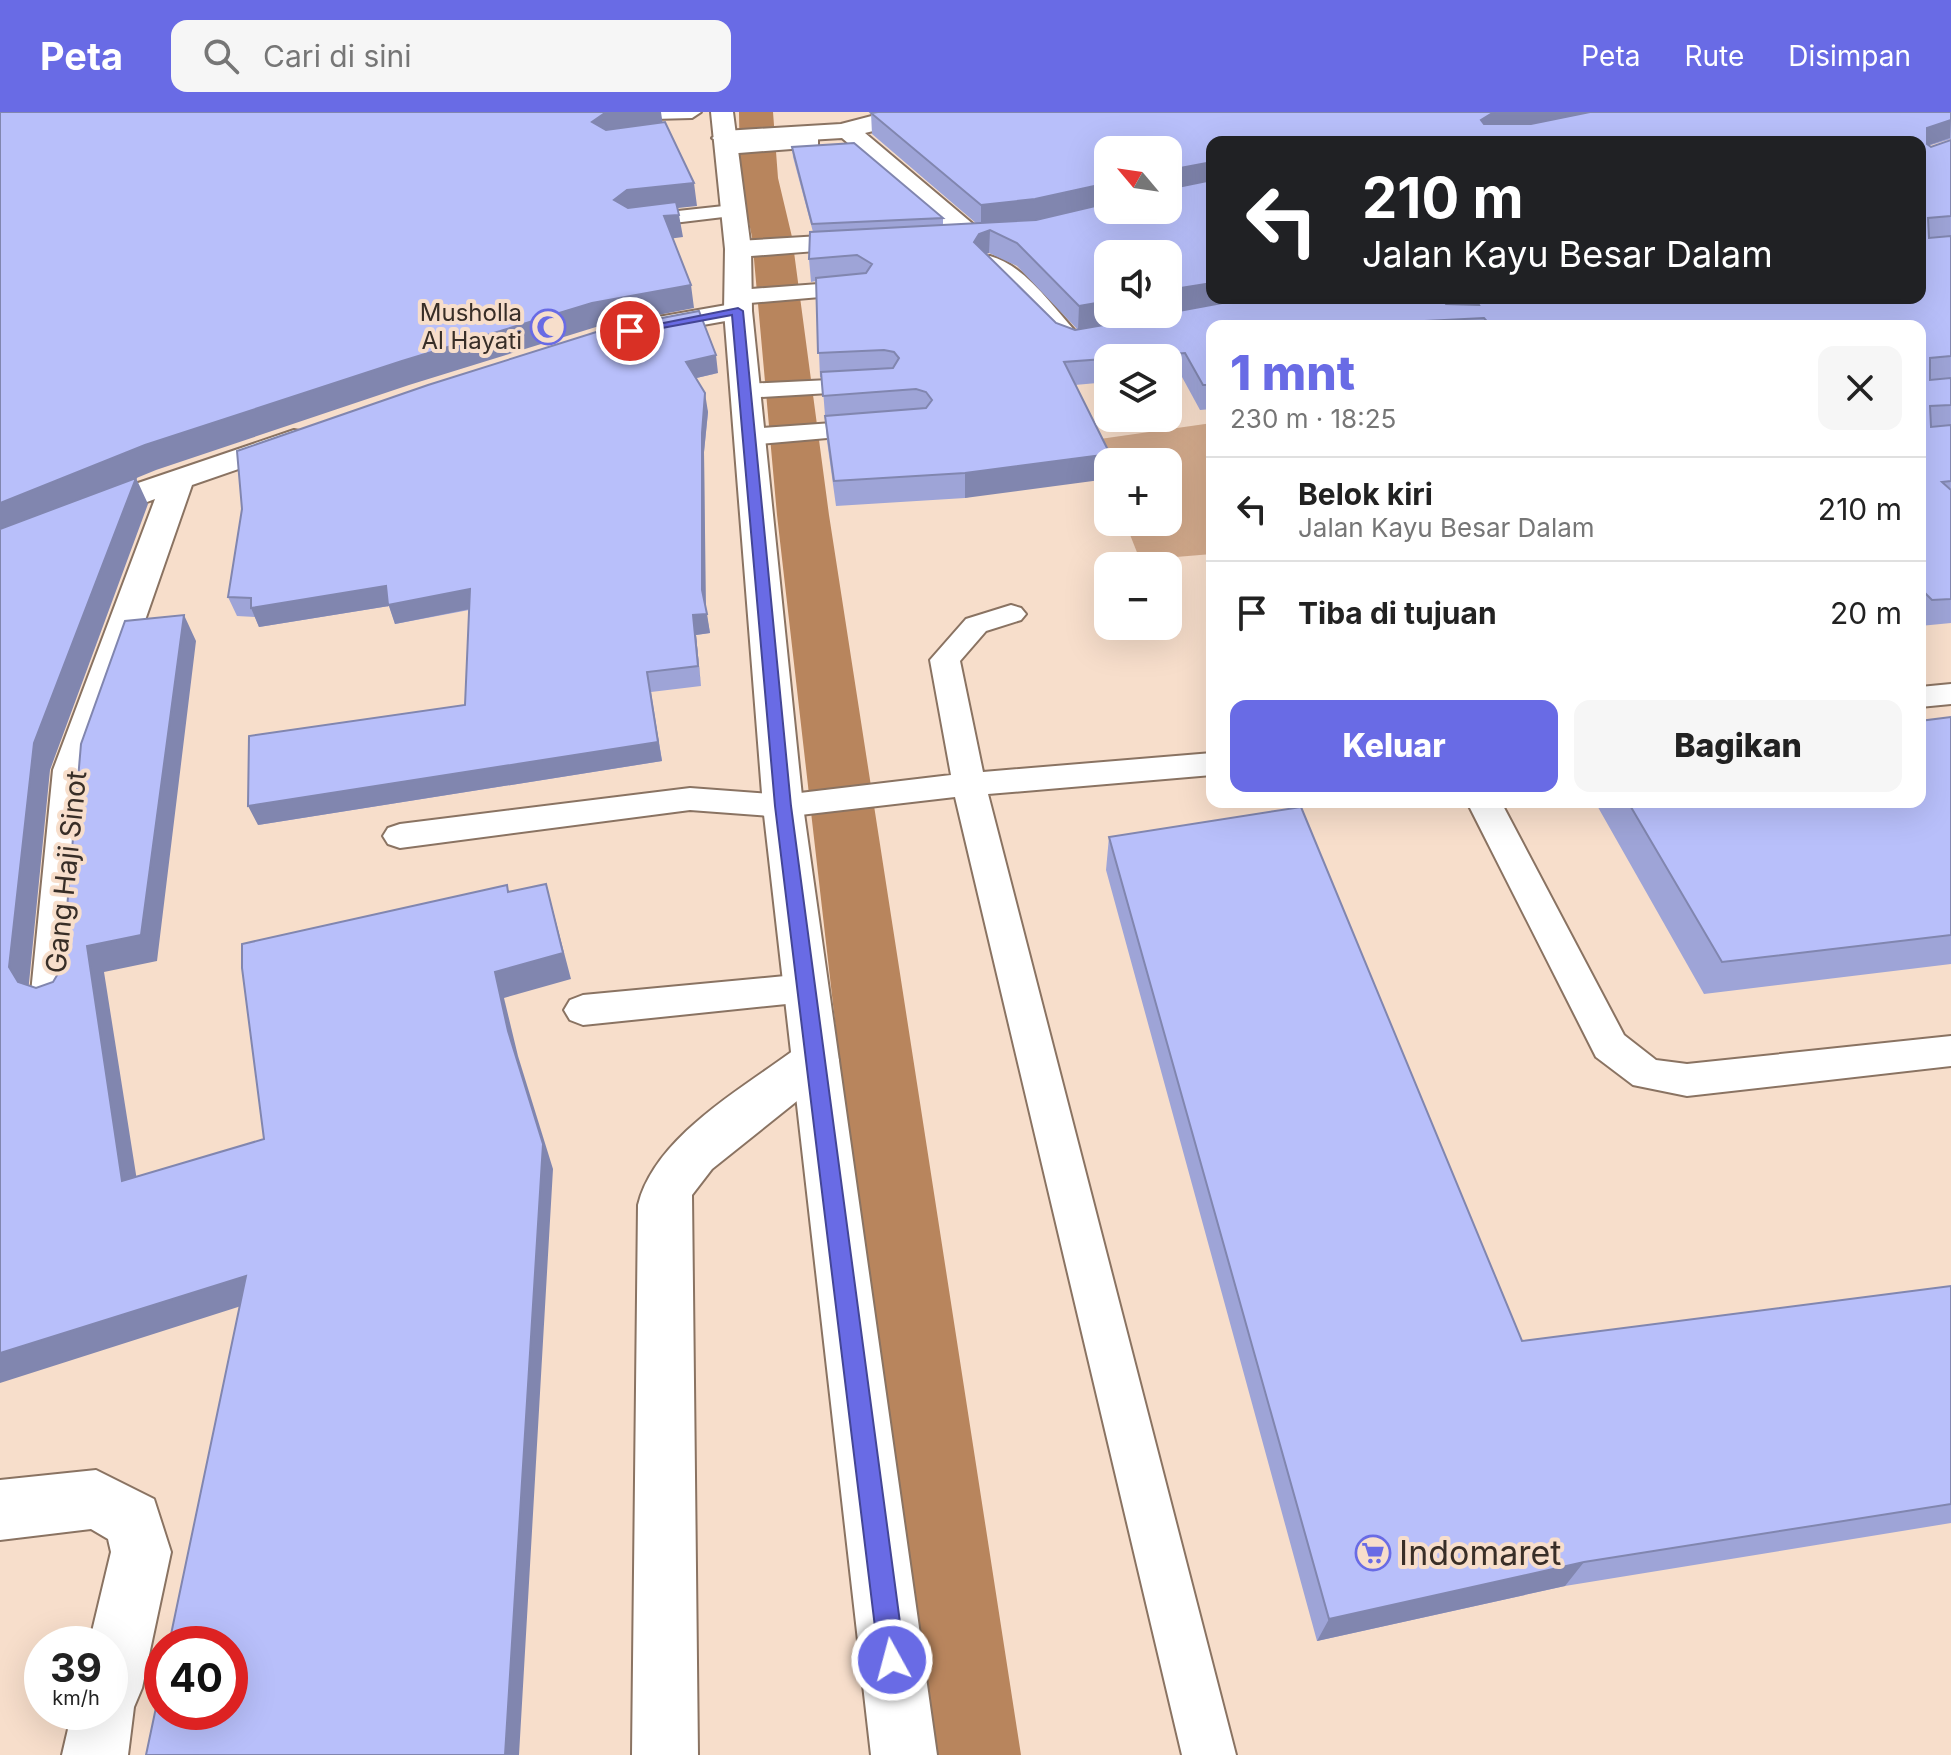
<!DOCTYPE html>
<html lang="id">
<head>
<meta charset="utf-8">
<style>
  :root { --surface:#fff; --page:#f6f6f6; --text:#222; --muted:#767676; --line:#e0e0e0; --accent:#696be5 }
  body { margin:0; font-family:Inter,sans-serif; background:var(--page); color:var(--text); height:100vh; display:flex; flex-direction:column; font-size:30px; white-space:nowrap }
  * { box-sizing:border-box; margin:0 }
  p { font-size:26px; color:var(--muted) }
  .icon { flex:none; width:44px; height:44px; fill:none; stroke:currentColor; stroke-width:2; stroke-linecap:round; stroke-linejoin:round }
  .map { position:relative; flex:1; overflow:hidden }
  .details { position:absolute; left:1206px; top:208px; width:720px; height:488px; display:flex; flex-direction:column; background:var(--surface); border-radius:16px; box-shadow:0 8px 32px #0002 }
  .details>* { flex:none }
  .hud { position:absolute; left:1206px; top:24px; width:720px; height:168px; border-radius:16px; box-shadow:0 8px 32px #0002; background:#202124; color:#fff; overflow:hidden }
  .needle { width:52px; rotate:299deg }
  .tools { position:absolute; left:1094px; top:24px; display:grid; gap:16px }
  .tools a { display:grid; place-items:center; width:88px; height:88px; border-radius:16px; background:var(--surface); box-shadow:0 8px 32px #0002; font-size:40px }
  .speed { position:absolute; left:24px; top:1514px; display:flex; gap:16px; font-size:40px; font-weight:700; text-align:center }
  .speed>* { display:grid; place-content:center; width:104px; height:104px; border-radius:50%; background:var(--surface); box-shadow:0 8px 32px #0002; line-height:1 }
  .speed small { font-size:20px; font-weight:400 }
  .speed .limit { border:12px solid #d22; background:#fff; color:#111 }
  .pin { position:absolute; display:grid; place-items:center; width:68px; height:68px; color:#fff; margin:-34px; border:4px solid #fff; border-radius:50%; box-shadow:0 2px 8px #0007 }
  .me { position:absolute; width:88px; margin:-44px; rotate:353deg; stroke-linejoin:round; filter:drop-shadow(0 0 6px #0008) }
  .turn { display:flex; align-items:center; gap:28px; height:168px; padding:0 24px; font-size:36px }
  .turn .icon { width:104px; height:104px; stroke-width:2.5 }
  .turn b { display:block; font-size:56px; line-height:68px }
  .round { display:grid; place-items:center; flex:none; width:84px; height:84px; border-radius:16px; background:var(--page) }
  .overview { display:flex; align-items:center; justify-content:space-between; height:136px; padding:0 24px }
  h1 { font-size:48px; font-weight:800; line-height:60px; color:var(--accent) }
  .button { display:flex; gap:16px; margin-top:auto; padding:16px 24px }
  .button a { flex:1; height:92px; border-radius:16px; background:var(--accent); color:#fff; font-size:32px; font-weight:800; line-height:92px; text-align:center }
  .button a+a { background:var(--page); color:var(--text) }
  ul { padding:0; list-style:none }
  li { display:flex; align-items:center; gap:24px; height:104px; padding:0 24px; border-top:2px solid var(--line) }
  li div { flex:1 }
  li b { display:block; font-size:30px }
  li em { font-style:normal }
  header { display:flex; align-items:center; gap:48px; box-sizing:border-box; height:112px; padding:0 40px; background:var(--accent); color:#fff }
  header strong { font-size:38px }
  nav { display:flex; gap:44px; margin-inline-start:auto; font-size:28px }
  .search { width:560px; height:72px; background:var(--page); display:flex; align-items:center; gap:20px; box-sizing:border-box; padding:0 28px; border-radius:16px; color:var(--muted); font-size:30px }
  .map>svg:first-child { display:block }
</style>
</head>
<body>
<header>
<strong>Peta</strong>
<div class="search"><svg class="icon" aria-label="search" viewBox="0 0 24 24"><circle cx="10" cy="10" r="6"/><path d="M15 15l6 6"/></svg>Cari di sini</div>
<nav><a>Peta</a><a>Rute</a><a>Disimpan</a></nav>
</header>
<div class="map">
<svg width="1951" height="1643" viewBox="0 0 1951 1643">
  <rect width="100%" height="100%" fill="#f7decb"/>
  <!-- green -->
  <path fill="#d3aa8c" d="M1212,311V442L1140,448L1125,410H1168V350H1108L1093,328Z"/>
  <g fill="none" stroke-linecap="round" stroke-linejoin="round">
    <!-- canal -->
    <path fill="#b8855d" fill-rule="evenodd" d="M739,0H773L778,66L792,125L829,403L1021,1643H919L777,403L752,125L740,66Z"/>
    <!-- service casing -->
    <g stroke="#8a7362" stroke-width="4">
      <path id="service" d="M606,0H701L692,6L614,8L608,6Z
        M811,25L818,27V35L726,42L716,36L726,30Z
        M733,93L743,99L740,103L632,116L622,110L632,104Z
        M859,169L870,176L867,181L738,192L727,185L738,178Z
        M871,266L880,268L883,273L880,278L745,286L733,279L745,272Z
        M875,308L884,311L888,316L884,321L749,333L736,325L749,317Z
        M1011,493L1021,496L1026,502L1021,508L986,519L960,549L983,660L1212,641V663L988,682L1236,1643H1182L955,685L783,705L690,698L400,736L388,732L383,724L388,716L400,712L690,676L783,683L951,663L930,548L966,507Z
        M1951,572V592L1920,595V575Z
        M1467,690H1501L1624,923L1656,948L1687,952L1951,924V954L1687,984L1633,973L1596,945Z
        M806,862L819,866L825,876L819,886L806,890L583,913L570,908L564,898L570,888L583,883Z"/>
    </g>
    <!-- minor casing -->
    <g stroke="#8a7362" stroke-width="4">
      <path id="minor" d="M887,0H918L894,14L865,21L980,118L1035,112L1108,96L1144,98L1141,103L1035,128L974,134L965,131L842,26L724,33L712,26L724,19L841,12Z
        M871,121L884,129L880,134L738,145L725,137L738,129Z
        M990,144C1025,153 1053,195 1076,220L1080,226L1076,232H1056L1009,180L977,152L981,146Z
        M738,191L748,193L752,199L748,205L641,224L631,222L627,216L631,210L641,208Z
        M294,318L305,320L310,327L305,334L192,373L93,658L77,881L70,893L54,899L38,893L31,881L53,658L155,387L0,445V423L85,389Z
        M815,929L832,935L839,948L832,961L712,1057L692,1083L698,1643H632L638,1093C655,1024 744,976 798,935Z
        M96,1358L154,1387L171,1440L142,1576L134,1595L128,1643H62L72,1600H110V1532H89L111,1440L108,1427L91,1417L0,1428V1368Z"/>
    </g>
    <!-- tertiary casing -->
    <g stroke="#8a7362" stroke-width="4">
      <path id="tertiary" d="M711,0H733L751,137L752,199L803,694L937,1643H871L763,694L724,199L725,137Z"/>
    </g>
    <!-- service -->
    <use href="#service" fill="#fff" fill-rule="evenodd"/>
    <!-- minor -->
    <use href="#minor" fill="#fff" fill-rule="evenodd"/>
    <!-- tertiary -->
    <use href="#tertiary" fill="#fff" fill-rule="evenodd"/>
  </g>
  <!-- wall -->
  <path fill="#9ea4d7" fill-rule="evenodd" d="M1951,0V27L1928,34L1931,35L1951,28V511L1920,514V214H1212V297L1200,298L1182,265L1168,266V246H1108V270L1075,273L1110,342L1109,350L965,386L836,394L827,329L822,265H820L816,169L811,170L809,147L813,120L793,45L792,35L943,106V113L977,112L872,22L871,1ZM1212,30L1920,186H1455L1459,192L1212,186ZM1108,38H1168V98H1108ZM989,141L1017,154L1078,218H1075L1056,211L986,142Z
    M718,261L696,266L708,300L704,340L705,494L710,521L696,523L701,574L651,580L662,649L258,713L465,593L469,498L395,512L389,494L259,515L255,505L237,504L228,485L242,397L237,339Z
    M1951,605V852L1704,882L1595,690H1920Z
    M1109,725L1522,1229L1951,1174V1411L1565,1474L1317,1529L1106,758Z"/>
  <!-- shaded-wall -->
  <path fill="#8186af" d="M609,0H661L663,14L596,32L592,10L605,1Z
    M1494,0H1591L1490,20L1481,8Z
    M1951,8L1950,26L1920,36L1927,16Z
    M1212,50V71L1168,80L1169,58Z
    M694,71L697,94L631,101L614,88L627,78Z
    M1108,71V93L1035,109L981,115V93Z
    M679,103L683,125L668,127L664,104Z
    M990,118L989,141L978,144L974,130L979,122Z
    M1212,171V186H1253L1168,201V178Z
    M691,173L694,196L596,215L409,273L156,358L0,422V391L145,333L402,249L592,191Z
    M1108,189V202H1165L1078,218L1079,194Z
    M716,243L718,261L688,268L686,250Z
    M705,281L708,300L704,340L706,497L702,478V321Z
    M1110,342L1109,350H1108V367L965,386V361Z
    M136,366L148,392L50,658L28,881L18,870L9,855L34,631Z
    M386,474L470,477L475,496L395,512L389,494L259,515L251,496Z
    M707,502L710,521L696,523L701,574L693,503Z
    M184,503L196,529L157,849L104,860L141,1094L122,1069L87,834Z
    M647,560L662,649L258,713L248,694Z
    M546,772L571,867L504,886L518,944L553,1057L519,1643H505L508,919L495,860Z
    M246,1164L263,1187L0,1271V1241Z
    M1584,1450L1565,1474L1317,1529L1329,1507Z"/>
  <!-- building -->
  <path fill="#b8bffa" stroke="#8186af" stroke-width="2" fill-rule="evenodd" d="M0,0H609L605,1L592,10L606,18L665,10L694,71L627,78L614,88L628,96L676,90L679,103L664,104L691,173L592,191L402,249L145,333L0,391Z
    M878,0H1494L1481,8L1484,12H1531L1590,0H1951V8L1927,16V32L1931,35L1951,28V104L1928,106L1929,126L1951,124V244L1930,246V268L1951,266V293L1930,294L1931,315L1951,313V369L1942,370L1951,378V487L1932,488L1920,476V214H1491L1484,206L1325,214H1212V273H1203L1185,241L1064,250L1110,342L965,361L834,369L825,304L926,296L932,288L926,280L916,277L823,284L821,260L893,256L899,246L894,240L884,238L818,241L816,166L866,161L872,152L857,143L809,147L810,120L1036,108L1108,91V98H1168V38H1108V71L1035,87L981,93L871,1ZM1212,30H1920V186H1475L1479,193L1446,192L1442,186H1249L1168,201V202L1075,218L1056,211L974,130L979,122L990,118L1017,131L1079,194L1108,189V142H1168V178L1212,171V68L1168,77L1169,58L1212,50Z
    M854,31L943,106L812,112L792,35Z
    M699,199L716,243L686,250L705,281L702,321V478L707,502L693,503L698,554L647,560L658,630L248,694L249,624L465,593L470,477L388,493L386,474L251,496V486L228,485L242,397L237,339L428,273L609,216Z
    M136,366L34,631L9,855L18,870L36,876L53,870L62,855L81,632L125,509L184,503L141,823L87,834L122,1069L264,1027L242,856V832L507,773L508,780L546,772L563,841L495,860L508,919L543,1032L505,1643H146L162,1567V1600H230V1532H169L246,1164L0,1241V417Z
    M1951,605V823L1722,850L1628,690H1920V609Z
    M1301,695L1522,1229L1951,1174V1392L1584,1450L1329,1507L1109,725Z"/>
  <!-- route -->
  <path fill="#696be5" stroke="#444695" stroke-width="2" d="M738,196L743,199L791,694L905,1548L901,1557L892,1561L883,1557L879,1548L775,694L732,203L630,222L624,219Z"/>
  <!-- icons -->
  <defs>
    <g id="mosque-ring" transform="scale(1.8)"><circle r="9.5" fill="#f7decb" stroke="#696be5" stroke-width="1.5"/><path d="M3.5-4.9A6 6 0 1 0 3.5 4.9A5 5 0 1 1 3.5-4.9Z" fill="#696be5"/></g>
    <g id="supermarket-ring" transform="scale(1.8)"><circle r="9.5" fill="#f7decb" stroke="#696be5" stroke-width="1.5"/><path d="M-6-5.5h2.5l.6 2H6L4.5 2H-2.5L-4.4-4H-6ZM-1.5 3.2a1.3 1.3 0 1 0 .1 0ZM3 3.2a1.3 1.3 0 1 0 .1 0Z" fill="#696be5"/></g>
  </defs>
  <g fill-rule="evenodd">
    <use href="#mosque-ring" x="548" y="215"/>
    <use href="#supermarket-ring" x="1373" y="1441"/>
  </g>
  <g text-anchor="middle" stroke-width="8" stroke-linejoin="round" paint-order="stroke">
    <!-- far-poi labels -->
    <g font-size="24" fill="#382e27" stroke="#f7decb" text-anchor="end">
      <text x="522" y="209">Musholla<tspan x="522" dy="28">Al Hayati</tspan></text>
    </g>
    <!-- street labels -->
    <g font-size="28" fill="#382e27" stroke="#f7decb">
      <text transform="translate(66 760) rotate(-84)" y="10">Gang Haji Sinot</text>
    </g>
    <!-- near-poi labels -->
    <g font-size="34" fill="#382e27" stroke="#f7decb" text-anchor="start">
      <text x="1399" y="1453">Indomaret</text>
    </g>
  </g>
</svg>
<div class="tools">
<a><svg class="needle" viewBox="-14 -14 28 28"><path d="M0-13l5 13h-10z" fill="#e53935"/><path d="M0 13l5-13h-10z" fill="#767676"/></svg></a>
<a><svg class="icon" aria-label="sound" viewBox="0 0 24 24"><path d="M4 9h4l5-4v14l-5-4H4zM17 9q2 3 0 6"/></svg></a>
<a><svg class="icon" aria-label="layers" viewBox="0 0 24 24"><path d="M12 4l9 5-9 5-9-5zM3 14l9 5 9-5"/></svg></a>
<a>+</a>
<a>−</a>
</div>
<div class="speed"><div>39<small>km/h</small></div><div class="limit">40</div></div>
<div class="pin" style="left:630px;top:219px;background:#d93025"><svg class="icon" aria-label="arrive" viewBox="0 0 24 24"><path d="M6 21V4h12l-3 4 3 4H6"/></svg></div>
<svg class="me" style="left:892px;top:1548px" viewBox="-20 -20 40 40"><circle r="17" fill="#696be5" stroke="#fff" stroke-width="3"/><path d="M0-11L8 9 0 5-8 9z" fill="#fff"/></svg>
<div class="hud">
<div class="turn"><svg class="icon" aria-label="left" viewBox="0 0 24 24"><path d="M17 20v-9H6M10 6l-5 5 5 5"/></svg><div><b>210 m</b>Jalan Kayu Besar Dalam</div></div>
</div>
<section class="details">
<div class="overview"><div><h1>1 mnt</h1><p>230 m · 18:25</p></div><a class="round"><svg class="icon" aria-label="close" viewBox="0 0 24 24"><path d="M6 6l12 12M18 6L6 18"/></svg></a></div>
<ul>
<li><svg class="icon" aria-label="left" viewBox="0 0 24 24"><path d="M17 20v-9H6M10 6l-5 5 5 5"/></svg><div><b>Belok kiri</b><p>Jalan Kayu Besar Dalam</p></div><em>210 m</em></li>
<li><svg class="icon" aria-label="arrive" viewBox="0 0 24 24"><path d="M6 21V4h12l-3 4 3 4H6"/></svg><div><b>Tiba di tujuan</b></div><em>20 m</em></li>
</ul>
<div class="button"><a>Keluar</a><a>Bagikan</a></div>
</section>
</div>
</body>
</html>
